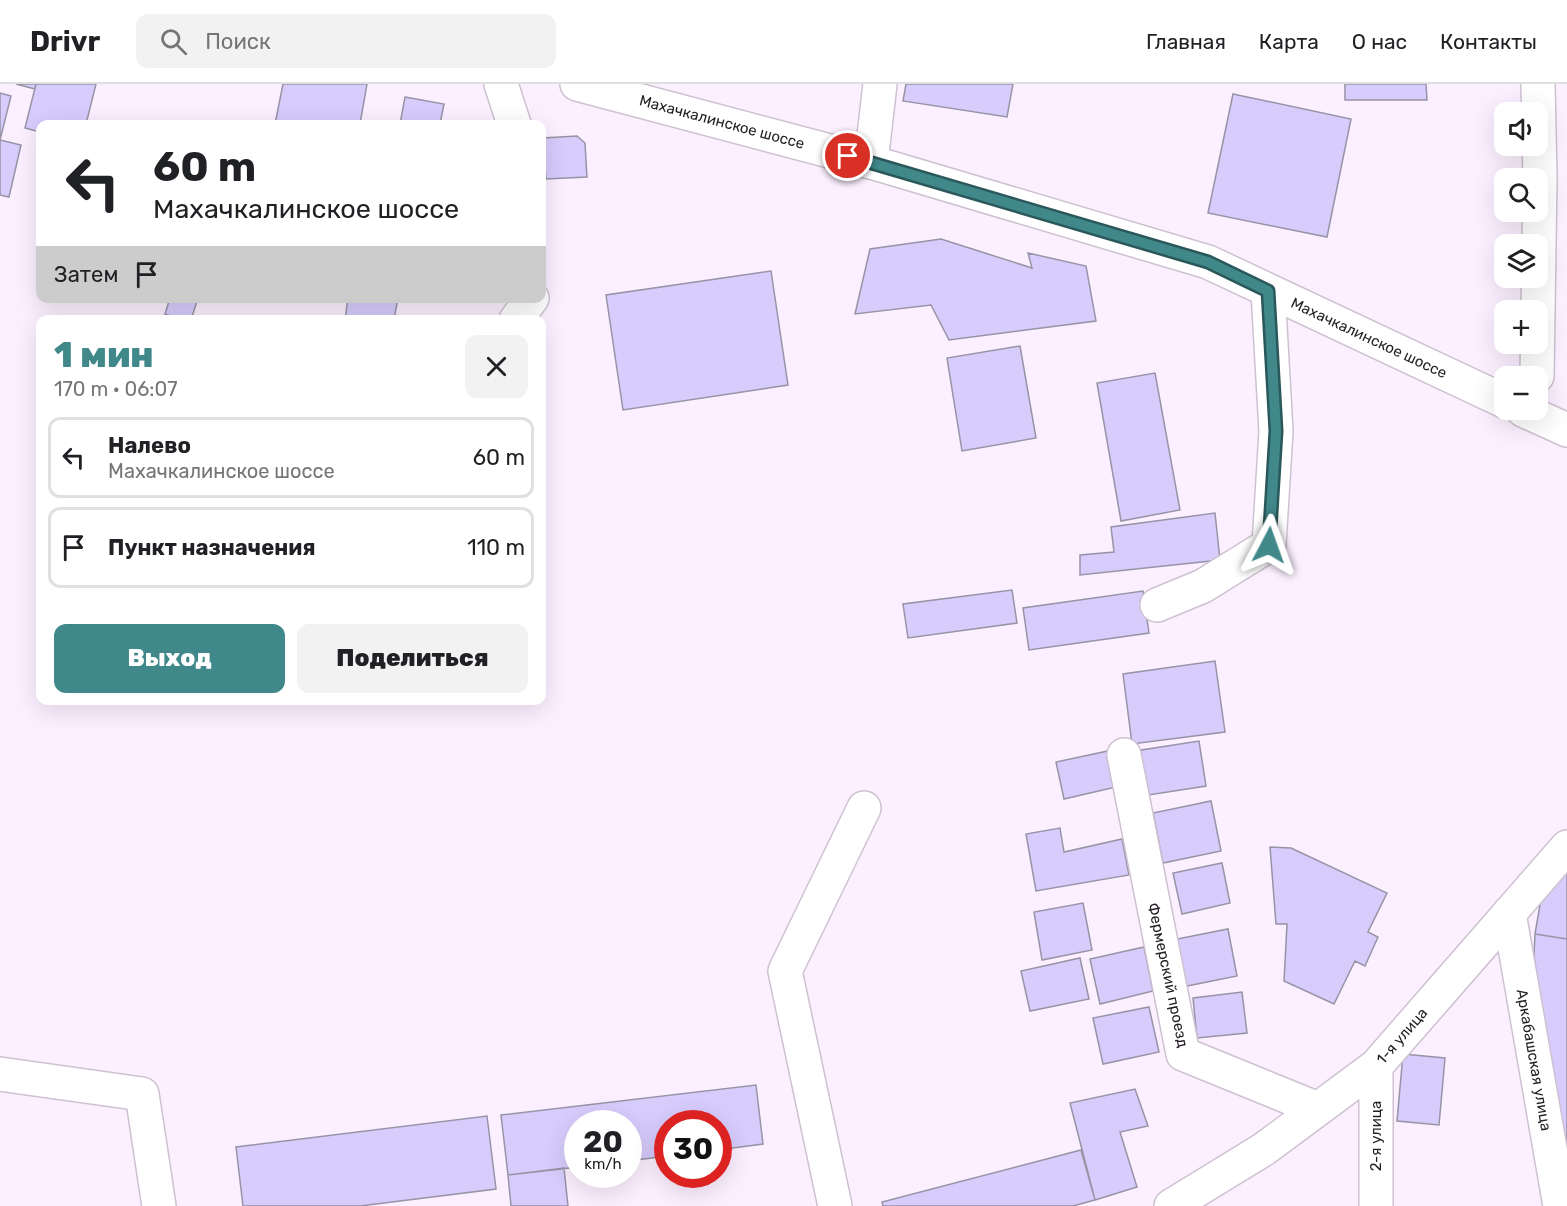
<!DOCTYPE html>
<html lang="ru">
<head>
<meta charset="utf-8">
<style>
  :root { --surface:#fff; --page:#f2f2f2; --text:#202124; --muted:#757577; --line:#e0e0e0; --accent:#40888a }
  body { margin:0; font-family:Rubik,sans-serif; background:var(--page); color:var(--text); height:100vh; display:flex; flex-direction:column; font-size:22px; white-space:nowrap }
  * { box-sizing:border-box; margin:0 }
  p { font-size:20px; color:var(--muted) }
  .icon { flex:none; width:33px; height:33px; fill:none; stroke:currentColor; stroke-width:2; stroke-linecap:round; stroke-linejoin:round }
  .map { position:relative; flex:1; overflow:hidden }
  .sheet { position:absolute; left:36px; top:231px; width:510px; height:390px; display:flex; flex-direction:column; background:var(--surface); border-radius:12px; box-shadow:0 6px 24px #0002 }
  .sheet>* { flex:none }
  .hud { position:absolute; left:36px; top:36px; width:510px; height:183px; border-radius:12px; box-shadow:0 6px 24px #0002; background:#fff; color:var(--text); overflow:hidden }
  .tools { position:absolute; left:1494px; top:18px; display:grid; gap:12px }
  .tools a { display:grid; place-items:center; width:54px; height:54px; border-radius:12px; background:var(--surface); box-shadow:0 6px 24px #0002; font-size:30px }
  .speed { position:absolute; left:564px; top:1026px; display:flex; gap:12px; font-size:30px; font-weight:700; text-align:center }
  .speed>* { display:grid; place-content:center; width:78px; height:78px; border-radius:50%; background:var(--surface); box-shadow:0 6px 24px #0002; line-height:1 }
  .speed small { font-size:15px; font-weight:400 }
  .speed .limit { border:9px solid #d22; background:#fff; color:#111 }
  .pin { position:absolute; display:grid; place-items:center; width:51px; height:51px; color:#fff; margin:-26px; border:3px solid #fff; border-radius:50%; box-shadow:0 2px 6px #0007 }
  .me { position:absolute; width:66px; margin:-33px; rotate:4deg; stroke-linejoin:round; filter:drop-shadow(0 0 4px #0008) }
  .turn { display:flex; align-items:center; gap:21px; height:126px; padding:0 18px; font-size:27px }
  .turn .icon { width:78px; height:78px; stroke-width:2.5 }
  .turn b { display:block; font-size:42px; line-height:51px }
  .then { display:flex; align-items:center; height:57px; padding:0 18px; background:#0003; gap:12px; font-size:22px }
  .round { display:grid; place-items:center; flex:none; width:63px; height:63px; border-radius:12px; background:var(--page) }
  .headline { display:flex; align-items:center; justify-content:space-between; height:102px; padding:0 18px }
  h1 { font-size:36px; font-weight:800; line-height:45px; color:var(--accent) }
  .button { display:flex; gap:12px; margin-top:auto; padding:12px 18px }
  .button a { flex:1; height:69px; border-radius:12px; background:var(--accent); color:#fff; font-size:24px; font-weight:800; line-height:69px; text-align:center }
  .button a+a { background:var(--page); color:var(--text) }
  ul { padding:0; list-style:none }
  li { display:flex; align-items:center; gap:18px; height:81px; margin:0 12px 9px; padding:0 6px; border:3px solid var(--line); border-radius:12px }
  li div { flex:1 }
  li b { display:block; font-size:22px }
  li em { font-style:normal }
  header { display:flex; align-items:center; gap:36px; box-sizing:border-box; height:84px; padding:0 30px; background:var(--surface); border-bottom:2px solid var(--line) }
  header strong { font-size:28px }
  nav { display:flex; gap:33px; margin-inline-start:auto; font-size:21px }
  .search { width:420px; height:54px; background:var(--page); display:flex; align-items:center; gap:15px; box-sizing:border-box; padding:0 21px; border-radius:12px; color:var(--muted); font-size:22px }
  .map>svg:first-child { display:block }
</style>
</head>
<body>
<header>
<strong>Drivr</strong>
<div class="search"><svg class="icon" aria-label="search" viewBox="0 0 24 24"><circle cx="10" cy="10" r="6"/><path d="M15 15l6 6"/></svg>Поиск</div>
<nav><a>Главная</a><a>Карта</a><a>О нас</a><a>Контакты</a></nav>
</header>
<div class="map">
<svg width="1567" height="1122" viewBox="0 0 1567 1122">
  <rect width="100%" height="100%" fill="#fcefff"/>
  <!-- building -->
  <path fill="#d7ccfc" stroke="#9794a5" stroke-width="1.5" d="M16,0H36L35,5Z
    M36,0H96L86,40H40V48L25,44Z
    M283,0H367L360,40H275Z
    M906,0H1013L1007,33L903,17Z
    M1345,0H1426L1427,16H1345Z
    M0,9L11,12L0,56Z
    M1233,10L1351,35L1327,153L1208,129Z
    M405,13L444,20L440,40H400Z
    M577,52L585,59L587,93L546,95L543,54Z
    M0,56L21,61L9,113L0,111Z
    M941,155L1032,184L1028,169L1086,182L1096,237L949,256L931,221L855,230L870,165Z
    M771,187L788,301L623,326L606,211Z
    M170,214H198L191,236H180L165,230Z
    M348,214H398L394,236H345Z
    M1020,262L1036,354L962,367L947,274Z
    M1155,289L1180,426L1121,437L1097,299Z
    M1215,429L1220,476L1080,491V471L1114,468L1111,443Z
    M1012,506L1017,539L908,554L903,520Z
    M1143,507L1149,549L1029,566L1023,524Z
    M1215,577L1225,648L1132,660L1123,590Z
    M1199,657L1206,702L1142,712L1135,667Z
    M1108,667L1116,703L1064,715L1056,678Z
    M1211,717L1221,767L1163,779L1153,729Z
    M1060,744L1064,768L1122,755L1129,791L1036,807L1026,750Z
    M1270,763L1291,764L1387,809L1368,848L1378,853L1365,882L1355,877L1334,920L1284,897L1287,840H1276Z
    M1567,776V855L1535,850L1543,803Z
    M1222,779L1230,819L1182,830L1173,789Z
    M1083,819L1092,866L1042,876L1034,828Z
    M1228,845L1237,892L1182,903L1172,856Z
    M1535,850L1567,855V1082L1550,1006L1534,871Z
    M1144,863L1153,907L1100,920L1090,875Z
    M1080,874L1089,915L1030,927L1021,887Z
    M1242,908L1247,949L1197,954L1193,914Z
    M1149,923L1159,968L1103,980L1093,934Z
    M1403,970L1445,974L1439,1041L1397,1037Z
    M756,1001L763,1060L718,1066V1040H668V1072L628,1077V1040H578V1083L508,1091L501,1031Z
    M1135,1005L1148,1042L1120,1048L1137,1103L1095,1116L1070,1019Z
    M487,1032L496,1105L360,1122H243L236,1063Z
    M1081,1066L1095,1116L1073,1122H883L882,1118Z
    M564,1084L568,1122H511L508,1091Z"/>
  <g fill="none" stroke-linecap="round" stroke-linejoin="round">
    <!-- minor casing -->
    <g stroke="#cec1d1" stroke-width="36">
      <path id="minor" d="M501,0L514,40
        M871,78L880,0
        M516,236L532,214
        M1157,521L1203,502L1269,461L1276,347L1268,207
        M1124,671L1183,970L1318,1025
        M1509,829L1560,1122
        M1376,982V1122
        M0,990L142,1010L159,1122
        M835,1122L785,887L864,724
        M1171,1122L1264,1065L1376,982L1567,763"/>
    </g>
    <!-- major casing -->
    <g stroke="#cec1d1" stroke-width="36">
      <path id="major" d="M1537,292L1540,94L1538,0"/>
    </g>
    <!-- highway casing -->
    <g stroke="#cec1d1" stroke-width="36">
      <path id="highway" d="M577,0L871,78L1208,178L1504,317
        M1523,326L1567,346"/>
    </g>
    <!-- minor -->
    <use href="#minor" stroke="#fff" stroke-width="33"/>
    <!-- major -->
    <use href="#major" stroke="#fff" stroke-width="33"/>
    <!-- highway -->
    <use href="#highway" stroke="#fff" stroke-width="33"/>
  </g>
  <g fill="none" stroke-linecap="round" stroke-linejoin="round">
    <!-- route casing -->
    <g stroke="#2a585a" stroke-width="15">
      <path id="route" d="M848,72L1208,178L1268,207L1276,347L1269,461"/>
    </g>
    <!-- route -->
    <use href="#route" stroke="#40888a" stroke-width="10"/>
  </g>
  <g text-anchor="middle" stroke-width="4.5" stroke-linejoin="round" paint-order="stroke">
    <!-- street labels -->
    <g font-size="15" fill="#231e24" stroke="#fff">
      <text transform="translate(722 38) rotate(15)" y="5">Махачкалинское шоссе</text>
      <text transform="translate(1369 254) rotate(25)" y="5">Махачкалинское шоссе</text>
      <text transform="translate(1168 891) rotate(78)" y="5">Фермерский проезд</text>
      <text transform="translate(1402 952) rotate(-49)" y="5">1-я улица</text>
      <text transform="translate(1534 976) rotate(80)" y="5">Аркабашская улица</text>
      <text transform="translate(1376 1052) rotate(-90)" y="5">2-я улица</text>
    </g>
  </g>
</svg>
<div class="tools">
<a><svg class="icon" aria-label="sound" viewBox="0 0 24 24"><path d="M4 9h4l5-4v14l-5-4H4zM17 9q2 3 0 6"/></svg></a>
<a><svg class="icon" aria-label="search" viewBox="0 0 24 24"><circle cx="10" cy="10" r="6"/><path d="M15 15l6 6"/></svg></a>
<a><svg class="icon" aria-label="layers" viewBox="0 0 24 24"><path d="M12 4l9 5-9 5-9-5zM3 14l9 5 9-5"/></svg></a>
<a>+</a>
<a>−</a>
</div>
<div class="speed"><div>20<small>km/h</small></div><div class="limit">30</div></div>
<div class="pin" style="left:848px;top:72px;background:#d93025"><svg class="icon" aria-label="arrive" viewBox="0 0 24 24"><path d="M6 21V4h12l-3 4 3 4H6"/></svg></div>
<svg class="me" style="left:1269px;top:461px" viewBox="-20 -20 40 40"><path d="M0-17L14 15 0 8-14 15z" fill="#40888a" stroke="#fff" stroke-width="4"/></svg>
<div class="hud">
<div class="turn"><svg class="icon" aria-label="left" viewBox="0 0 24 24"><path d="M17 20v-9H6M10 6l-5 5 5 5"/></svg><div><b>60 m</b>Махачкалинское шоссе</div></div>
<div class="then">Затем<svg class="icon" aria-label="arrive" viewBox="0 0 24 24"><path d="M6 21V4h12l-3 4 3 4H6"/></svg></div>
</div>
<section class="sheet">
<div class="headline"><div><h1>1 мин</h1><p>170 m · 06:07</p></div><a class="round"><svg class="icon" aria-label="close" viewBox="0 0 24 24"><path d="M6 6l12 12M18 6L6 18"/></svg></a></div>
<ul>
<li><svg class="icon" aria-label="left" viewBox="0 0 24 24"><path d="M17 20v-9H6M10 6l-5 5 5 5"/></svg><div><b>Налево</b><p>Махачкалинское шоссе</p></div><em>60 m</em></li>
<li><svg class="icon" aria-label="arrive" viewBox="0 0 24 24"><path d="M6 21V4h12l-3 4 3 4H6"/></svg><div><b>Пункт назначения</b></div><em>110 m</em></li>
</ul>
<div class="button"><a>Выход</a><a>Поделиться</a></div>
</section>
</div>
</body>
</html>
